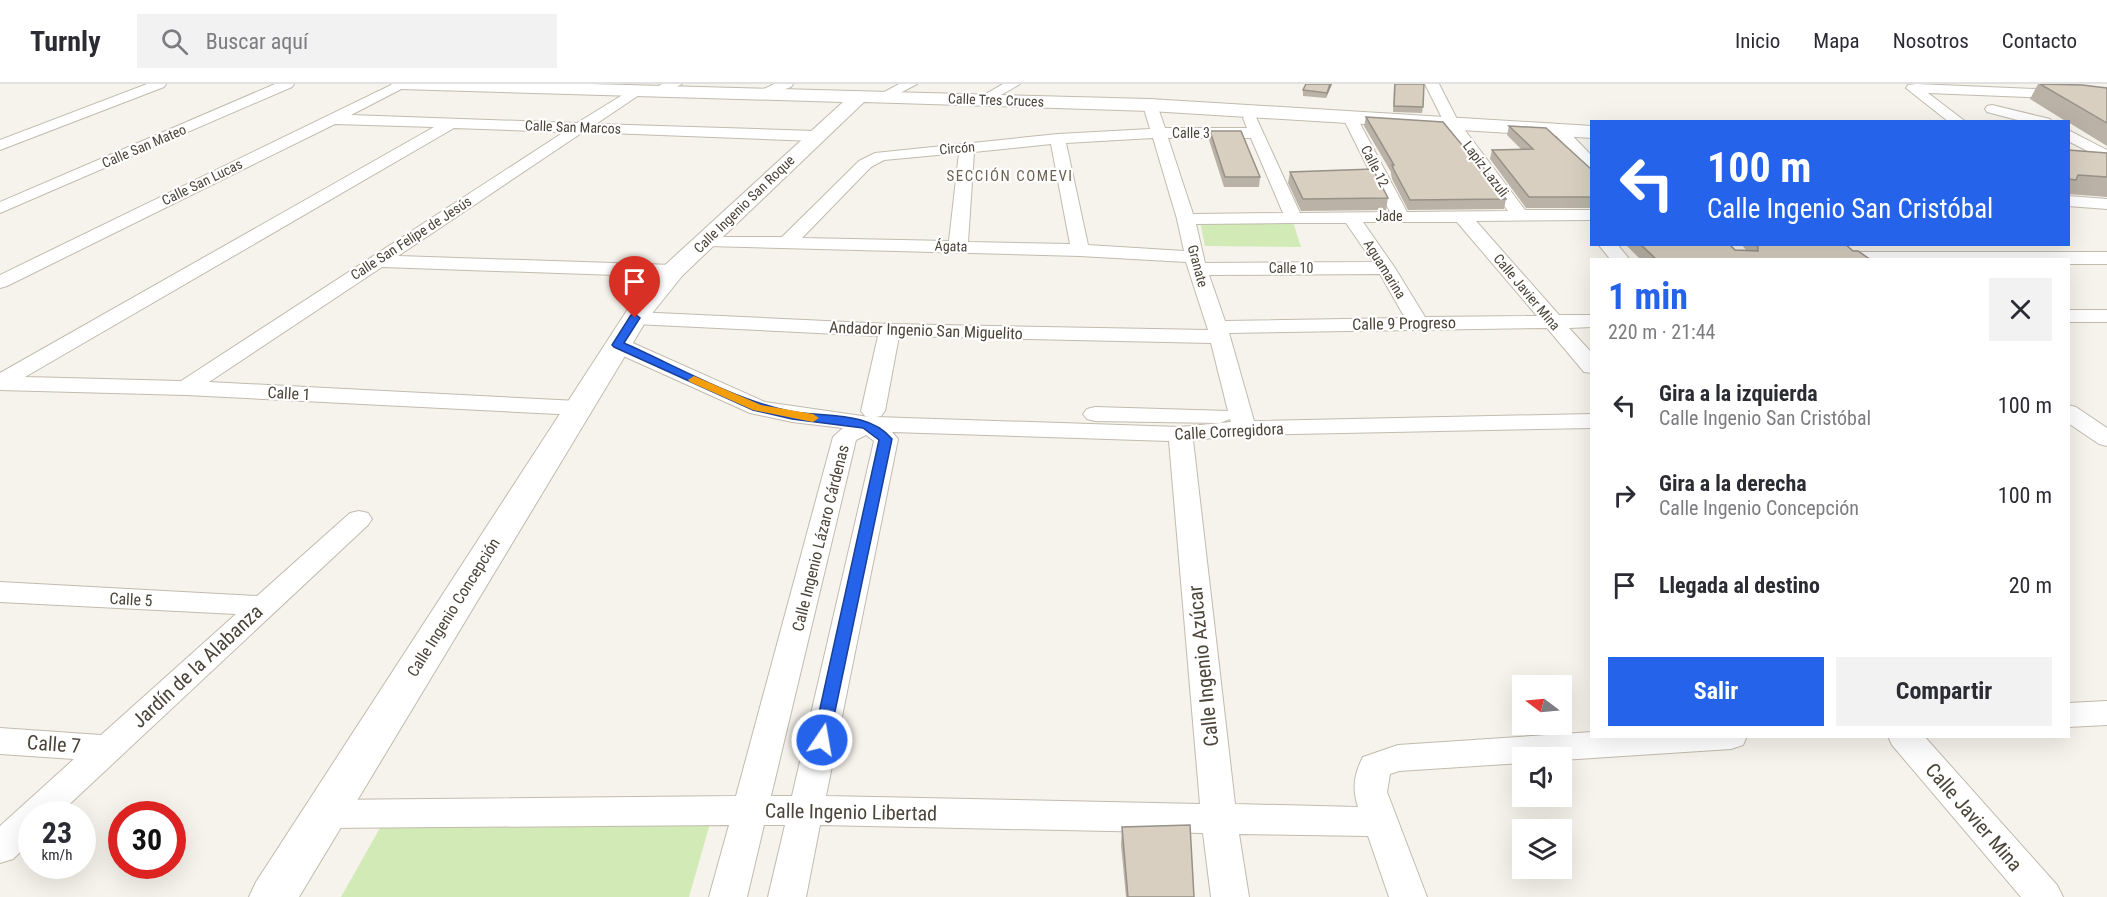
<!DOCTYPE html>
<html lang="es">
<head>
<meta charset="utf-8">
<style>
  :root { --surface:#fff; --page:#f2f2f3; --text:#2b2b33; --muted:#7c7c81; --line:#e1e1e2; --accent:#2563eb }
  body { margin:0; font-family:"Roboto Condensed",sans-serif; background:var(--page); color:var(--text); height:100vh; display:flex; flex-direction:column; font-size:22px; white-space:nowrap }
  * { box-sizing:border-box; margin:0 }
  p { font-size:20px; color:var(--muted) }
  .icon { flex:none; width:33px; height:33px; fill:none; stroke:currentColor; stroke-width:2; stroke-linecap:round; stroke-linejoin:round }
  .map { position:relative; flex:1; overflow:hidden }
  .sheet { position:absolute; left:1590px; top:174px; width:480px; height:480px; display:flex; flex-direction:column; background:var(--surface); border-radius:0px; box-shadow:0 6px 24px #0002 }
  .sheet>* { flex:none }
  .guide { position:absolute; left:1590px; top:36px; width:480px; height:126px; border-radius:0px; box-shadow:0 6px 24px #0002; background:#2563eb; color:#fff; overflow:hidden }
  .needle { width:39px; rotate:286deg }
  .fabs { position:absolute; left:1512px; top:591px; display:grid; gap:12px }
  .fabs a { display:grid; place-items:center; width:60px; height:60px; border-radius:0px; background:var(--surface); box-shadow:0 6px 24px #0002; font-size:30px }
  .speed { position:absolute; left:18px; top:717px; display:flex; gap:12px; font-size:30px; font-weight:700; text-align:center }
  .speed>* { display:grid; place-content:center; width:78px; height:78px; border-radius:50%; background:var(--surface); box-shadow:0 6px 24px #0002; line-height:1 }
  .speed small { font-size:15px; font-weight:400 }
  .speed .limit { border:9px solid #d22; background:#fff; color:#111 }
  .pin { position:absolute; display:grid; place-items:center; width:51px; height:51px; color:#fff; margin:-62px -26px; border-radius:50% 50% 50% 0; rotate:-45deg; box-shadow:0 0 6px #0007 }
  .pin .icon { rotate:45deg }
  .me { position:absolute; width:66px; margin:-33px; rotate:12deg; stroke-linejoin:round; filter:drop-shadow(0 0 4px #0008) }
  .turn { display:flex; align-items:center; gap:21px; height:126px; padding:0 18px; font-size:27px }
  .turn .icon { width:78px; height:78px; stroke-width:2.5 }
  .turn b { display:block; font-size:42px; line-height:51px }
  .round { display:grid; place-items:center; flex:none; width:63px; height:63px; border-radius:0px; background:var(--page) }
  .summary { display:flex; align-items:center; justify-content:space-between; height:102px; padding:0 18px }
  h1 { font-size:36px; font-weight:700; line-height:45px; color:var(--accent) }
  .action { display:flex; gap:12px; margin-top:auto; padding:12px 18px }
  .action a { flex:1; height:69px; border-radius:0px; background:var(--accent); color:#fff; font-size:24px; font-weight:700; line-height:69px; text-align:center }
  .action a+a { background:var(--page); color:var(--text) }
  ul { padding:0; list-style:none }
  li { display:flex; align-items:center; gap:18px; height:90px; padding:0 18px }
  li div { flex:1 }
  li b { display:block; font-size:22px }
  li em { font-style:normal }
  header { display:flex; align-items:center; gap:36px; box-sizing:border-box; height:84px; padding:0 30px; background:var(--surface); border-bottom:2px solid var(--line) }
  header strong { font-size:28px }
  nav { display:flex; gap:33px; margin-inline-start:auto; font-size:21px }
  .search { width:420px; height:54px; background:var(--page); display:flex; align-items:center; gap:15px; box-sizing:border-box; padding:0 21px; border-radius:0px; color:var(--muted); font-size:22px }
  .map>svg:first-child { display:block }
</style>
</head>
<body>
<header>
<strong>Turnly</strong>
<div class="search"><svg class="icon" aria-label="search" viewBox="0 0 24 24"><circle cx="10" cy="10" r="6"/><path d="M15 15l6 6"/></svg>Buscar aquí</div>
<nav><a>Inicio</a><a>Mapa</a><a>Nosotros</a><a>Contacto</a></nav>
</header>
<div class="map">
<svg width="2107" height="813" viewBox="0 0 2107 813">
  <rect width="100%" height="100%" fill="#f6f3ec"/>
  <!-- green -->
  <path fill="#d2eab5" d="M1200,138H1293L1301,163L1205,162Z
    M389,728L713,729L689,813H341Z"/>
  <g fill="none" stroke-linecap="round" stroke-linejoin="round">
    <!-- minor casing -->
    <g stroke="#c2bbae" stroke-width="2">
      <path id="minor" d="M147,0H166L164,3L0,66V56Z
        M275,0H294L292,3L0,129V118Z
        M393,0H411L351,31L577,39L637,2L642,3L644,6L642,9L596,40L815,47L823,52L815,57L583,48L398,172L673,181L680,183L683,187L680,191L673,193L382,183L209,298L578,317L586,319L590,324L586,329L578,331L186,311L0,306V289L434,43L335,40L7,202L0,204V191ZM454,44L564,48L181,297L25,293Z
        M662,0H682L663,9H653L651,6Z
        M774,0H793L791,3L763,13L756,9Z
        M899,0H917L887,16H877L875,13Z
        M1003,0H1020L987,19H977L975,16Z
        M1425,0H1439L1458,37L1525,126H1592V136L1476,137L1559,231H1592V243L1569,244L1592,269V289L1584,288L1547,244L1229,249L1254,337L1592,330V344L1244,351L1193,356L1235,720L1358,723C1352,704 1354,690 1363,673L1398,661L1592,648V652H1747L1743,661L1731,665L1562,676V674H1522V679L1399,687L1390,690L1387,708L1427,813H1389L1368,752L1239,750L1249,813H1211L1203,749L820,741L806,813H768L785,741H764L747,813H709L729,741L323,744L311,740L305,730L311,720L323,716L736,712L833,353L843,344L792,338L750,329L610,266L607,261L610,256L618,255L626,256L765,318L869,333L865,332L861,327L878,252L635,240L628,238L625,234L628,230L635,228L890,240L1208,246L1186,178L1080,172L707,162L701,161L698,157L701,153H782L859,77L875,69L1058,50L1150,45L1143,21L1150,17L1157,21L1165,44H1247L1243,34L1245,31H1255L1300,129L1390,128L1342,32L1349,28L1356,32L1407,128L1508,127L1444,38ZM1153,54L1177,135L1184,167L1088,161L1066,59ZM1168,54H1251L1283,129L1193,130ZM1051,60L1070,160L968,158L974,68ZM959,69L949,157L802,154L871,83L884,76ZM1363,138H1457L1537,232L1425,233L1395,184ZM1290,139H1346L1373,178L1205,179L1196,140ZM1380,190L1405,234L1225,237L1209,191ZM899,252L1211,259L1228,327L1095,323L1087,325L1083,330L1087,335L1095,337L1220,339L1230,335L1231,338L1180,343L876,333L881,332L885,327ZM892,348L1169,357L1200,720L826,712L898,355ZM866,351L874,357L792,712H771L856,356Z
        M1916,0L2107,8V16L1928,9L1966,38H1949L1906,4L1908,1Z
        M1992,21L2050,35L2052,38H2025L1987,28L1985,25L1987,22Z
        M1558,41L1563,42L1592,72V87L1586,85L1553,48L1551,45L1553,42Z
        M2068,46L2107,66V77L2068,57Z
        M2068,112L2107,115V125L2068,122Z
        M1598,160H1617L1630,176H1611Z
        M1859,168H2107V180H2068V176H1851L1852,170Z
        M2068,226H2107V238H2068Z
        M2068,321L2076,323L2107,344V362L2099,360L2068,339Z
        M359,427L368,429L372,435L368,441L59,730H32V757L13,775L0,779V742L74,675L0,670V644L101,651L236,530L0,518V498L257,512L350,429Z
        M2107,617V641L2068,643V619Z
        M1888,652H1924L2057,801L2063,813H2021L1892,661Z"/>
    </g>
    <!-- tertiary casing -->
    <g stroke="#c2bbae" stroke-width="2">
      <path id="tertiary" d="M391,0H590L1150,15L1592,42V54L1150,27L864,18L682,192L646,237L299,813H249L256,798L626,228L664,182L843,18L400,5L394,4Z"/>
    </g>
    <!-- minor -->
    <use href="#minor" fill="#fff" fill-rule="evenodd"/>
    <!-- tertiary -->
    <use href="#tertiary" fill="#fff" fill-rule="evenodd"/>
  </g>
  <!-- wall -->
  <path fill="#bab2a6" d="M1332,0L1326,14L1303,12V6Z
    M1394,0H1424L1423,23L1422,29L1393,28Z
    M2038,0H2061L2107,4V62L2068,38H2067L2030,15Z
    M1366,33L1506,115L1504,125L1408,126L1392,95L1391,90V88L1364,42Z
    M1509,42L1592,86V124H1526L1490,75L1492,66L1521,65L1507,51Z
    M1210,47L1260,93L1259,103H1224L1209,56Z
    M2068,66L2107,69V113L2068,110Z
    M1290,88L1388,114L1386,126L1301,127L1288,99Z
    M1625,160H1729L1735,166H1746L1741,160H1845L1853,167L1871,176H1641Z
    M1122,743L1194,813H1126L1121,761Z"/>
  <!-- shaded-wall -->
  <path fill="#979187" d="M1330,0H1332L1326,14L1327,9Z"/>
  <!-- building -->
  <path fill="#d8cfc1" stroke="#979187" stroke-width="1.5" d="M1306,0H1330L1327,9L1303,6Z
    M1395,0H1424L1423,23L1394,22Z
    M2040,0L2082,1L2107,4V39Z
    M1366,33L1443,38L1467,67L1471,66L1506,115L1410,116L1394,86L1392,81H1394Z
    M1509,42L1546,44L1592,86V113H1529L1492,66L1533,65Z
    M1210,47H1241L1260,93H1225Z
    M2068,66L2107,69V93L2078,91L2076,96L2068,95Z
    M1373,85L1388,114L1303,115L1290,88Z
    M1640,160H1729L1735,166L1758,167V163L1755,160H1845L1853,167H1858L1871,176H1657Z
    M1190,741L1194,813H1128L1122,743Z"/>
  <!-- route -->
  <path fill="#2563eb" stroke="#184099" stroke-width="1.5" d="M635,230L640,234L624,259C676,282 735,316 789,327C823,334 868,326 892,355L828,661L822,663L816,661L813,656L879,356L863,344L792,335L753,326L614,263L612,261L631,231Z"/>
  <!-- slow -->
  <path fill="#f59e0b" d="M694,292L761,321L813,330L819,334L813,338L753,326L690,298L688,296Z"/>
  <g text-anchor="middle" stroke-width="4.5" stroke-linejoin="round" paint-order="stroke">
    <!-- far-street labels -->
    <g font-size="14" fill="#4b4439" stroke="#fff">
      <text transform="translate(996 16) rotate(2)" y="5">Calle Tres Cruces</text>
      <text transform="translate(573 43) rotate(2)" y="5">Calle San Marcos</text>
      <text x="1191" y="54">Calle 3</text>
      <text transform="translate(144 62) rotate(-23)" y="5">Calle San Mateo</text>
      <text transform="translate(957 64) rotate(-5)" y="5">Circón</text>
      <text transform="translate(1375 82) rotate(63)" y="5">Calle 12</text>
      <text transform="translate(1486 85) rotate(53)" y="5">Lapiz Lazuli</text>
      <text transform="translate(202 98) rotate(-26)" y="5">Calle San Lucas</text>
      <text transform="translate(744 120) rotate(-44)" y="5">Calle Ingenio San Roque</text>
      <text x="1389" y="137">Jade</text>
      <text transform="translate(411 154) rotate(-33)" y="5">Calle San Felipe de Jesús</text>
      <text transform="translate(951 162) rotate(2)" y="5">Ágata</text>
      <text transform="translate(1198 182) rotate(75)" y="5">Granate</text>
      <text x="1291" y="189">Calle 10</text>
      <text transform="translate(1385 185) rotate(58)" y="5">Aguamarina</text>
      <text transform="translate(1527 208) rotate(50)" y="5">Calle Javier Mina</text>
    </g>
    <!-- far-neighbourhood labels -->
    <g font-size="15" letter-spacing="1.5" fill="#6e6250" stroke="#fff">
      <text x="1010" y="97">SECCIÓN COMEVI</text>
    </g>
    <!-- street labels -->
    <g font-size="16" fill="#4b4439" stroke="#fff">
      <text transform="translate(1404 239) rotate(-1)" y="6">Calle 9 Progreso</text>
      <text transform="translate(926 246) rotate(2)" y="6">Andador Ingenio San Miguelito</text>
      <text transform="translate(289 309) rotate(3)" y="6">Calle 1</text>
      <text transform="translate(1229 347) rotate(-3)" y="6">Calle Corregidora</text>
      <text transform="translate(820 454) rotate(-76)" y="6">Calle Ingenio Lázaro Cárdenas</text>
      <text transform="translate(131 515) rotate(3)" y="6">Calle 5</text>
      <text transform="translate(453 523) rotate(-58)" y="6">Calle Ingenio Concepción</text>
    </g>
    <!-- near-street labels -->
    <g font-size="20" fill="#4b4439" stroke="#fff">
      <text transform="translate(197 582) rotate(-43)" y="7">Jardín de la Alabanza</text>
      <text transform="translate(1203 582) rotate(-96)" y="7">Calle Ingenio Azúcar</text>
      <text transform="translate(54 660) rotate(4)" y="7">Calle 7</text>
      <text transform="translate(851 728) rotate(1)" y="7">Calle Ingenio Libertad</text>
      <text transform="translate(1974 733) rotate(49)" y="7">Calle Javier Mina</text>
    </g>
  </g>
</svg>
<div class="fabs">
<a><svg class="needle" viewBox="-14 -14 28 28"><path d="M0-13l5 13h-10z" fill="#e53935"/><path d="M0 13l5-13h-10z" fill="#7c7c81"/></svg></a>
<a><svg class="icon" aria-label="sound" viewBox="0 0 24 24"><path d="M4 9h4l5-4v14l-5-4H4zM17 9q2 3 0 6"/></svg></a>
<a><svg class="icon" aria-label="layers" viewBox="0 0 24 24"><path d="M12 4l9 5-9 5-9-5zM3 14l9 5 9-5"/></svg></a>
</div>
<div class="speed"><div>23<small>km/h</small></div><div class="limit">30</div></div>
<div class="pin" style="left:635px;top:234px;background:#d93025"><svg class="icon" aria-label="arrive" viewBox="0 0 24 24"><path d="M6 21V4h12l-3 4 3 4H6"/></svg></div>
<svg class="me" style="left:822px;top:656px" viewBox="-20 -20 40 40"><circle r="17" fill="#2563eb" stroke="#fff" stroke-width="3"/><path d="M0-11L8 9 0 5-8 9z" fill="#fff"/></svg>
<div class="guide">
<div class="turn"><svg class="icon" aria-label="left" viewBox="0 0 24 24"><path d="M17 20v-9H6M10 6l-5 5 5 5"/></svg><div><b>100 m</b>Calle Ingenio San Cristóbal</div></div>
</div>
<section class="sheet">
<div class="summary"><div><h1>1 min</h1><p>220 m · 21:44</p></div><a class="round"><svg class="icon" aria-label="close" viewBox="0 0 24 24"><path d="M6 6l12 12M18 6L6 18"/></svg></a></div>
<ul>
<li><svg class="icon" aria-label="left" viewBox="0 0 24 24"><path d="M17 20v-9H6M10 6l-5 5 5 5"/></svg><div><b>Gira a la izquierda</b><p>Calle Ingenio San Cristóbal</p></div><em>100 m</em></li>
<li><svg class="icon" aria-label="right" viewBox="0 0 24 24"><path d="M7 20v-9h11M14 6l5 5-5 5"/></svg><div><b>Gira a la derecha</b><p>Calle Ingenio Concepción</p></div><em>100 m</em></li>
<li><svg class="icon" aria-label="arrive" viewBox="0 0 24 24"><path d="M6 21V4h12l-3 4 3 4H6"/></svg><div><b>Llegada al destino</b></div><em>20 m</em></li>
</ul>
<div class="action"><a>Salir</a><a>Compartir</a></div>
</section>
</div>
</body>
</html>
